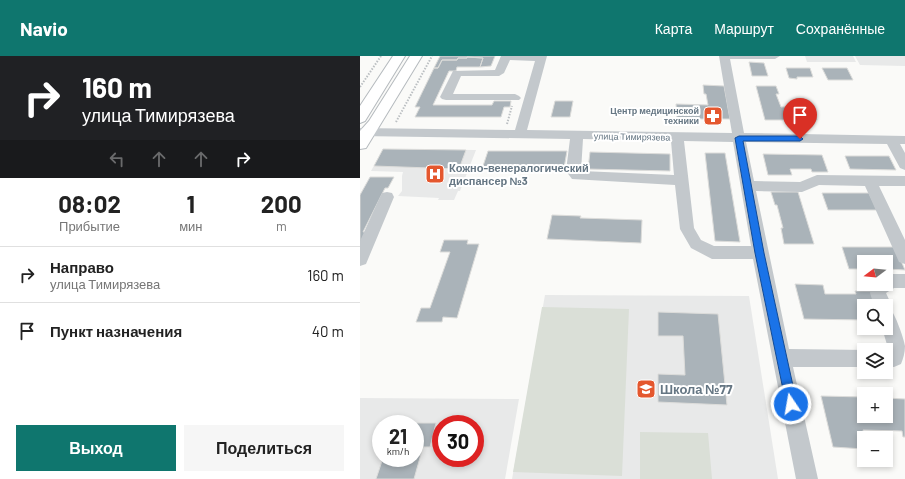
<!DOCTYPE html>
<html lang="ru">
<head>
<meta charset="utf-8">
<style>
  :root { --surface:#fff; --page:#f6f6f6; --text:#222; --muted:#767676; --line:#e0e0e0; --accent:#0f766e }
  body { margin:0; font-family:Barlow,sans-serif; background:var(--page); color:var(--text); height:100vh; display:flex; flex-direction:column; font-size:15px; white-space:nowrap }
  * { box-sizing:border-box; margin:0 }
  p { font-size:13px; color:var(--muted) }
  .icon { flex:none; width:22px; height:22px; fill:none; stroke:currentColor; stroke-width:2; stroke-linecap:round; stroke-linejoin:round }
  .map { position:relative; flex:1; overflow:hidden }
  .details { display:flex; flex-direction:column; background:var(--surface); width:360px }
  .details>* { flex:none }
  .banner { background:#202124; color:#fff; overflow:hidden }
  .needle { width:26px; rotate:254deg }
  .controls { position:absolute; left:497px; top:199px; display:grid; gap:8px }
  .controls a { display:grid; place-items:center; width:36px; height:36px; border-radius:0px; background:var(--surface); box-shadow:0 2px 6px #0003; font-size:20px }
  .speed { position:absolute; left:12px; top:359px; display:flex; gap:8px; font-size:20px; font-weight:700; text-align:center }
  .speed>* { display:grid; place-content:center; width:52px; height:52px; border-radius:50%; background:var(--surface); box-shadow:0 2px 6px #0003; line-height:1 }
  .speed small { font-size:10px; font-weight:400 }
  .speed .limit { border:6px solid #d22; background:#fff; color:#111 }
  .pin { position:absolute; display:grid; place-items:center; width:34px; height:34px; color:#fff; margin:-41px -17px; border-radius:50% 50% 50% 0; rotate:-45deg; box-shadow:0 0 4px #0007 }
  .pin .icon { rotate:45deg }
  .me { position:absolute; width:44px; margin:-22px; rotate:348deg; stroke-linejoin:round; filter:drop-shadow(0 0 3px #0008) }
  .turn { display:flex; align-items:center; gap:14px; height:84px; padding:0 16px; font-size:18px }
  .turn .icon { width:52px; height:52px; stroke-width:2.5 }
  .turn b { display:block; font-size:28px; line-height:34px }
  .lanes { display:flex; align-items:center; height:38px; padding:0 16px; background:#0003; justify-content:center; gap:20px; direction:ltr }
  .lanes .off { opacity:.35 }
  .eta { display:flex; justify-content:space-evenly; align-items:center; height:68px; text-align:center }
  .eta b { font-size:24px; font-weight:700; line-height:28px }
  .action { display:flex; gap:8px; margin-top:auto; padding:8px 16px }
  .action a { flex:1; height:46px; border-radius:0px; background:var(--accent); color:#fff; font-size:16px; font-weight:700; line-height:46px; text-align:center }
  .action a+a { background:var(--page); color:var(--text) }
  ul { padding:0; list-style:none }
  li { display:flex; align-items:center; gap:12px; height:56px; padding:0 16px; border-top:1px solid var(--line) }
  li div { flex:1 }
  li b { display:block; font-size:15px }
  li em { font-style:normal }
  header { display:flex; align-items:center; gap:24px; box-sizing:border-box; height:56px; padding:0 20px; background:var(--accent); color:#fff }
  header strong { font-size:19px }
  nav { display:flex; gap:22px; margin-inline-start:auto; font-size:14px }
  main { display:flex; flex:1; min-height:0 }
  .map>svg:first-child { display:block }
</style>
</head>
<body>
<header>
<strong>Navio</strong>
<nav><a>Карта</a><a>Маршрут</a><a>Сохранённые</a></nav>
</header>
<main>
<section class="details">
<div class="banner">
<div class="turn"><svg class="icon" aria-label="right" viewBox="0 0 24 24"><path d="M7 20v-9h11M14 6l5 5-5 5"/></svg><div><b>160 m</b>улица Тимирязева</div></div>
<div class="lanes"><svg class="icon off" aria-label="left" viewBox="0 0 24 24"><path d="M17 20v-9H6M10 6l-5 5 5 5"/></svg><svg class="icon off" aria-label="ahead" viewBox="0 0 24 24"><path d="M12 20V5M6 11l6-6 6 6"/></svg><svg class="icon off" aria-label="ahead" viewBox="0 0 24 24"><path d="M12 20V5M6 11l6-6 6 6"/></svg><svg class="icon" aria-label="right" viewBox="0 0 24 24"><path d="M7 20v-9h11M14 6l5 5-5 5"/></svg></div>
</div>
<div class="eta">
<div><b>08:02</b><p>Прибытие</p></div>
<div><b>1</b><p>мин</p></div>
<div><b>200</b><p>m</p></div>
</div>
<ul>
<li><svg class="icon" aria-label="right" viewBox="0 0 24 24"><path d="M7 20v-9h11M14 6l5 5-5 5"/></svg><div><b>Направо</b><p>улица Тимирязева</p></div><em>160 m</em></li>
<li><svg class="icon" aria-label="arrive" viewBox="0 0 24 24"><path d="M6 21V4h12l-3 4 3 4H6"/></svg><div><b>Пункт назначения</b></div><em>40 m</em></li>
</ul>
<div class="action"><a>Выход</a><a>Поделиться</a></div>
</section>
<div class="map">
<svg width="545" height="423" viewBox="0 0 545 423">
  <rect width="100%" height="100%" fill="#fafaf8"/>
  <!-- built -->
  <path fill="#e8e9e9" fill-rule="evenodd" d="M445,0H493L496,6H447Z
    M495,0H545V10L500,9Z
    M23,93L116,94L100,135H98L94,144H78L79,142L38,140L42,135V120L43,116L11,115Z
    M185,239L389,240L418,423H152Z
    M0,342L159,343L145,423H0ZM21,368H55V402H21ZM81,368H115V402H81Z"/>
  <!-- green -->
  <path fill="#dadfd7" d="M182,251L269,253L262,420L153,416Z
    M280,376L348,377L352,423H280Z"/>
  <!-- building -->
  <path fill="#aab3b9" stroke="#dcdcda" d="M80,0H135L131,10L120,11L123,2L107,1V2H98L97,4H82L78,12H74Z
    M107,1L123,2L120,11H97L96,15H89L73,49H132L134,45H151L150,51H144L141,61H55L60,51H55L74,12H78L82,4H97L98,2H107Z
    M389,6L404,7L408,20H392Z
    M426,12H450L453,21H437V23L429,22Z
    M462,12H487L493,24H468Z
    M343,29L364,30L370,63H317L316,48L348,49L346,38H344Z
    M396,30H416L419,38H416L421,51L451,50L457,64H405Z
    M195,45H213L210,61H191Z
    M23,93L106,94L99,113L14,110Z
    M128,95H207L204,112L122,113Z
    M230,96L310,98V115L228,113Z
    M345,97H365L380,186L355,185Z
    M403,98L462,99L468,116H452L451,113H430L432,119H408Z
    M485,100H529L536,114L490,113Z
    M10,121H34L28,132H25L3,176H6L0,188V139Z
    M411,136H438L454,188H424L421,172H423L417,149H415Z
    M462,137H509L517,154H468Z
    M192,159L221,160L220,162L282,164L281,187L187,183Z
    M84,184H108L107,188H119L97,262L83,261L82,266H56L61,252H70L90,196H80Z
    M482,191H535L545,214L526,213V206H504V213H489Z
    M435,228L463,229L465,238H496L495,235H512L517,250H504V264L444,263Z
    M298,256L358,258L367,349L298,346V318L325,319L323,280H298Z
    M461,340L504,341V360H526V342L545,343V381H543L542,375L503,374L505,382H504V393L473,391Z
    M34,367H76L70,391H63L54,423H16L23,402H55V368H34Z"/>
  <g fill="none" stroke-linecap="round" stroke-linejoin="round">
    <!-- major casing -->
    <g stroke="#b5babe" stroke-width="2">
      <path id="major" d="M33,0H45L5,65L0,67V50Z
        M50,0H62L6,92L0,93V75L9,65Z"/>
    </g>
    <!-- path -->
    <path stroke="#bbbfc2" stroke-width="2" stroke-dasharray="1.5 1.5" stroke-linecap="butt" d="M0,31L21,0
      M36,66L72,0
      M147,68L152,50"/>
    <!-- minor -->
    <path fill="#c3c8cc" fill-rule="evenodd" d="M141,0H187L167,74L372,77L359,0H420L415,3H370L384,77L545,80V88H540L545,97V114L540,112L527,88L386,86L394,125L440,126L457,119L545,120V130H519L545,184V208L539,206L505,130L459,129L442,136L396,135L429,293L507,294H504V311H433L458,423H436L393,203H352L331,192L320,173L315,129L212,123L206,115L210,83L0,80V72L155,74L175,5L150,4L144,17L139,20H101L93,38H155L159,40L161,42L159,44H86L82,43L80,41L93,15L135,14ZM223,83L311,85L314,119L221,115ZM324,85L373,86L391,190H354L341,184L334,172Z
      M27,136L32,137L34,141L6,208L0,210V185L20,141L22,137Z
      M532,218H545V232H534L526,237L532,250L530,253C535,257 544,283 545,290C545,297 543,303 541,308L534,311H526V294H523L528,292L522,272H526V250H514L510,237L513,228H526V220Z"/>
    <!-- major -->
    <use href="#major" fill="#fff" fill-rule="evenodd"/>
  </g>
  <!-- route -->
  <path fill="#1a73e8" stroke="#114b97" d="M379,80H440L443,83L440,85H383L404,197L437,348L435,352L431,353L427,352L426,348L395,197L375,82Z"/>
  <!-- icons -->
  <defs>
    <g id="pharmacy-square" transform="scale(1)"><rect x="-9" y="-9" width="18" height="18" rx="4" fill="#e4572e" stroke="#fff"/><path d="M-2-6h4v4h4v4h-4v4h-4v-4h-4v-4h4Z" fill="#fff"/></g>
    <g id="hospital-square" transform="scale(1)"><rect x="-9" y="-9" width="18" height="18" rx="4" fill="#e4572e" stroke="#fff"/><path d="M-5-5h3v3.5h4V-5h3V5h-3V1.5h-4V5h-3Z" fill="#fff"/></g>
    <g id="school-square" transform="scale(1)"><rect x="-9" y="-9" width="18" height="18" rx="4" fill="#e4572e" stroke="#fff"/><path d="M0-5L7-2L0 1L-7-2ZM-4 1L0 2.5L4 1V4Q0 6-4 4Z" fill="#fff"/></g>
  </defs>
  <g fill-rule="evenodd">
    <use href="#pharmacy-square" x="353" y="60"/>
    <use href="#hospital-square" x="75" y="118"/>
    <use href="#school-square" x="286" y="333"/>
  </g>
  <g text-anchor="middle" stroke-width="4" stroke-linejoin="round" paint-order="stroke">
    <!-- far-poi labels -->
    <g font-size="9" font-weight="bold" fill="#657683" stroke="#fff" text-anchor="end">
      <text x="339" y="58">Центр медицинской<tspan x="339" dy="10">техники</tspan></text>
    </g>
    <!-- far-street labels -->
    <g font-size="9" fill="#657683" stroke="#fff">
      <text transform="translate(272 81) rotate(1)" y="3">улица Тимирязева</text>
    </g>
    <!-- poi labels -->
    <g font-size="11" font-weight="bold" fill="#657683" stroke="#fff" text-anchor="start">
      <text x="89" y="116">Кожно-венералогический<tspan x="89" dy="13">диспансер №3</tspan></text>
    </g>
    <!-- near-poi labels -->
    <g font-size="13" font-weight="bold" fill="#657683" stroke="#fff" text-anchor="start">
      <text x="300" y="338">Школа №77</text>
    </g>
  </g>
</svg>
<div class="controls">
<a><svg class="needle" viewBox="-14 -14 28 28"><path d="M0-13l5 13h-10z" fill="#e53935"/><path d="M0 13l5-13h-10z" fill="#767676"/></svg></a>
<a><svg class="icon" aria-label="search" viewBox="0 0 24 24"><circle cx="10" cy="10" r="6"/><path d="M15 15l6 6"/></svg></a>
<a><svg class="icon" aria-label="layers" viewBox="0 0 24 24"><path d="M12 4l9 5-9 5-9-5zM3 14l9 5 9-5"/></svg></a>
<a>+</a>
<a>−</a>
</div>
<div class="speed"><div>21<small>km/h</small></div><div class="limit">30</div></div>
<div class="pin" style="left:440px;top:83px;background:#d93025"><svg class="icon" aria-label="arrive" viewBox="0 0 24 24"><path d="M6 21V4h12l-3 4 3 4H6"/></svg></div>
<svg class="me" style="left:431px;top:348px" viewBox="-20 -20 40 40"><circle r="17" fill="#1a73e8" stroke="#fff" stroke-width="3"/><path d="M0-11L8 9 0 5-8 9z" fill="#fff"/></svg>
</div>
</main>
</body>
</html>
